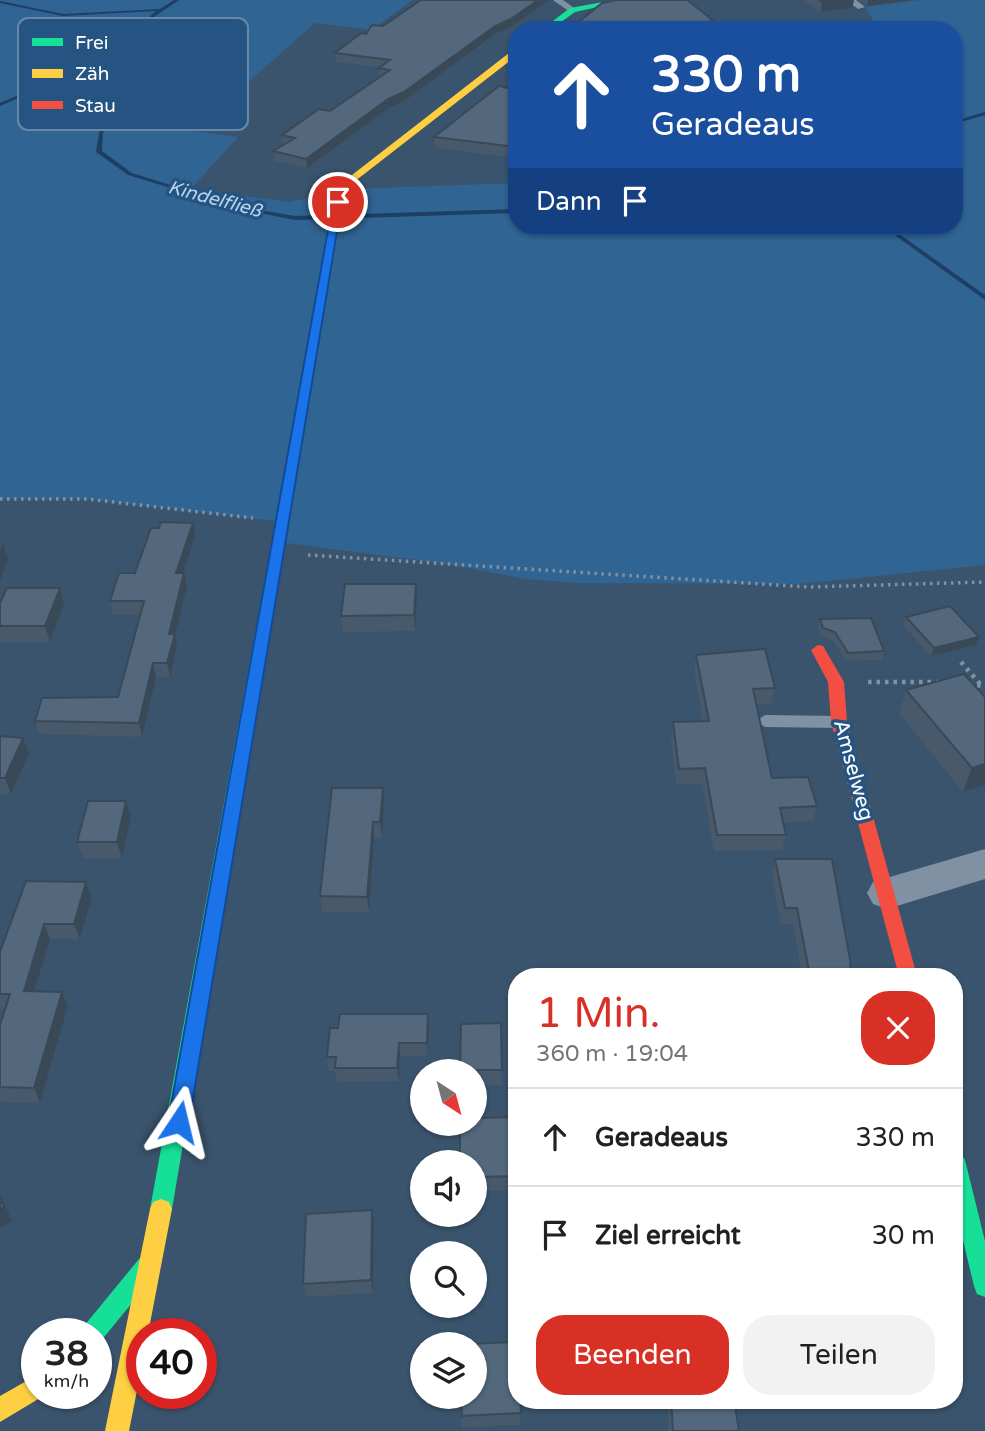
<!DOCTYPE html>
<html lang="de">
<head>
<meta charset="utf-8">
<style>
  :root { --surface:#fff; --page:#f2f2f2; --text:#202124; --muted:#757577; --line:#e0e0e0; --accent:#d93025 }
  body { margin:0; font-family:"Varela Round",sans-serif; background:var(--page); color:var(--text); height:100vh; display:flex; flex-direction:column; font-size:26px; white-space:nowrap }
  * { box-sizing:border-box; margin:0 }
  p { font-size:23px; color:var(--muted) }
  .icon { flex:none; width:38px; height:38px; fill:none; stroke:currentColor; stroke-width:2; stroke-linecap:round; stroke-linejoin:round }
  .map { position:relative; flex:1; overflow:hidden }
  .sheet { position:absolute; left:508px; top:968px; width:455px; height:441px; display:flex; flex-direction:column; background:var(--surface); border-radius:28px; box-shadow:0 2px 5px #0004 }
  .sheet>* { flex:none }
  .banner { position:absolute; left:508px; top:21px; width:455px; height:214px; border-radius:28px; box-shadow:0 2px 5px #0004; background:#1a4fa0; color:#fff; overflow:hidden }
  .needle { width:46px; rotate:144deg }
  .fabs { position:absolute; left:410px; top:1059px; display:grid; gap:14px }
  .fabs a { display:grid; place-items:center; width:77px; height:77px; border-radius:50%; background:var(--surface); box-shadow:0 2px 5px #0004; font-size:35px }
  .speed { position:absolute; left:21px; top:1318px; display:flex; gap:14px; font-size:35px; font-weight:700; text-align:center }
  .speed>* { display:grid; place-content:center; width:91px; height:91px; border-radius:50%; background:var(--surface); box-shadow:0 2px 5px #0004; line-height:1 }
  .speed small { font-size:18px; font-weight:400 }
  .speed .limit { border:10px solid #d22; background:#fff; color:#111 }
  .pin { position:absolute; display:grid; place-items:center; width:60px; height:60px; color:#fff; margin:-30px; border:4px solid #fff; border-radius:50%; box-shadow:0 2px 7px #0007 }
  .me { position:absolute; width:77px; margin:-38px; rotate:10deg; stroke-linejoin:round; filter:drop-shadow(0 0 5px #0008) }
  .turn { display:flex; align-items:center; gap:24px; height:147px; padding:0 28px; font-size:32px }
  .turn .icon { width:91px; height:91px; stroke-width:2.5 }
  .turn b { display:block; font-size:49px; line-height:60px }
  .then { display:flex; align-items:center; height:66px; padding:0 28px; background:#0003; gap:14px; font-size:26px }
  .round { display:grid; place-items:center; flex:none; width:74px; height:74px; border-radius:28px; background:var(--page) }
  .headline { display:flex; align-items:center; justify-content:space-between; height:119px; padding:0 28px }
  h1 { font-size:42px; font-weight:600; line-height:52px; color:var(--accent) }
  .cta { display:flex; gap:14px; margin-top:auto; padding:14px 28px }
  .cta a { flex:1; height:80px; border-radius:28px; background:var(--accent); color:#fff; font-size:28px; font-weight:600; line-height:80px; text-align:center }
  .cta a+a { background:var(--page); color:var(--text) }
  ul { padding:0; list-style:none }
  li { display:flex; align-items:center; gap:21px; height:98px; padding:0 28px; border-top:2px solid var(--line) }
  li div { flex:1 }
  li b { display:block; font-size:26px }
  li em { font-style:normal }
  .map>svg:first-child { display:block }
</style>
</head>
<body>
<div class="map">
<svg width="985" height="1431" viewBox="0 0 985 1431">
  <rect width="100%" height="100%" fill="#3a546d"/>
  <!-- green -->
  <path fill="#306493" d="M0,0H412L372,30L315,23L193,131L238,137L191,189L289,202L347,189L516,183V226H954V30H835L875,24L865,7L921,0H985V565L799,584L579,583L526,579L447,564L279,542L283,522L87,499H0Z"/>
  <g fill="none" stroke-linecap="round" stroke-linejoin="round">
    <!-- stream -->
    <path fill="#1d3f63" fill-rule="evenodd" d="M174,0H179L154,17L143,44L103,133L102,151L132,173L242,207L295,216L516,209V213L295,220L239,209L128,175L96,152L99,133L136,48L0,106V103L138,44L150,16L156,11L63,16L0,3V1L63,14L160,9Z
      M985,112V115L954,124V121Z
      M882,226H888L985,295V300Z"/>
    <!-- path-far1 -->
    <path stroke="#8091a3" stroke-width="3.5" stroke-dasharray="2.5 4.5" stroke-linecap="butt" d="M0,499H87L253,518
      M308,555L809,587L985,582"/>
    <!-- path -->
    <path stroke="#8091a3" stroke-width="4.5" stroke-dasharray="3.5 5" stroke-linecap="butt" d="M961,662L981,685
      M868,682H939
      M969,683L985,687"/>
    <!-- lane -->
    <path fill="#8091a3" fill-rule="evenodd" d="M553,0H563L577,10L570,12Z
      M846,0H856L865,7L858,9Z
      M765,715L839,716L848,722L839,728L765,727L756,721Z"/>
    <!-- street -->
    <path fill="#8091a3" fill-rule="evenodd" d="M985,849V879L887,909L873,904L867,893L873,882Z"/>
    <!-- fast -->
    <path fill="#16e098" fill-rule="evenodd" d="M614,0H630L575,12L550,30H541L570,8Z
      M325,274L330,277L172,1209L169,1216L161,1219L153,1216L150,1209L320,277Z
      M954,1150L961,1153L965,1160L985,1241V1297L977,1294L974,1286L954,1203Z
      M147,1256L155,1259L158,1267L155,1275L100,1342L96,1344V1334H81L84,1326L139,1259Z"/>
    <!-- slow -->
    <path fill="#ffcf43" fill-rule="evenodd" d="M513,50H516V56L350,185L343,202L330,277L321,279L333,202L343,182Z
      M161,1199L169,1202L172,1209L148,1334H142V1365L129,1431H105L150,1209L153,1202Z
      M37,1375V1393H46L45,1395L0,1422V1396Z"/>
    <!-- jam -->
    <path fill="#f24e42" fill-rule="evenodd" d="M818,645L823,646L844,682L847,722L917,976H899L831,722L828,682L811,650Z"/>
  </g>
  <!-- wall -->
  <path fill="#47596b" d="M421,0H550L511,27L495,34L404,101L389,108L307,168L274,161L273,151L284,145L283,144L282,135L330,111L379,76V67L336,62L335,53L366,34L383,26Z
    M804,0H854L852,8L821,12Z
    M860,0H912L867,6Z
    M516,90V158L435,148L434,137Z
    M195,536L183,573H184L187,586L175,635L177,647L170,677H156L142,737L39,734L35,721L118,697L140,614L113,615L110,601L135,573Z
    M416,584L417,599L415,631L343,632L341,616Z
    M60,588L64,604L50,642H0V603Z
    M906,617L976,645L931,656L903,625Z
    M820,619L884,651L882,660L846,661L833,640L821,636L818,627Z
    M696,655L775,688L771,704H756L772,778L817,806L813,821L783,823L786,835L782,850L714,851L702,784H676L671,737L673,722L703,721L694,670Z
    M906,690L985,697V785L963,792L899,713Z
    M0,736L23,738L29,754L11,794H0Z
    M126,801L131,817L122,858H83L77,842Z
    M384,804L382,838H374L369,912H322L320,896Z
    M775,859L851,976H802L793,924H781L772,875Z
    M86,882L92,897L80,939H50L35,991L62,992L68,1006L40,1103L0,1102V1025L5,1009H0V952Z
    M501,1023L502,1085H474V1071H460L461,1024Z
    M429,1027L428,1056H400L399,1081L337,1082L335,1071H329L327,1057Z
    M516,1117V1190L474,1191V1162Z
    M374,1223L373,1293L306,1297L303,1284Z
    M461,1396L521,1413L520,1425L462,1427Z
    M667,1400H734L739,1431H669Z"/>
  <!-- shaded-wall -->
  <path fill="#3a4957" d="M538,0H550L511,27L495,34L404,101L389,108L307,168L306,159L388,99L495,26Z
    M842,0H854L852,8L821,12L822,2Z
    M868,0H912L867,6Z
    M714,21L713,30H697L698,23Z
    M193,523L195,536L179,586L176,573Z
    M3,543L8,559L0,581V551Z
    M184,573L187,586L175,635L177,647L170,677L167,663L169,634Z
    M416,584L417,599L415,631L414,615Z
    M60,588L64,604L50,642L45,626Z
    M979,637L976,645L931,656L934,648Z
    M153,663L156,677L142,737L139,723Z
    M23,738L29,754L11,794L5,778Z
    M985,764V785L963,792L972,768Z
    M383,788L384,804L382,838L380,822Z
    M126,801L131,817L122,858L117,842Z
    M373,822L374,838L369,912L367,897Z
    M86,882L92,897L80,939L74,924Z
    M44,924L50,939L30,1006L24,991Z
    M62,992L68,1006L40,1103L34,1088Z
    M428,1014L429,1027L428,1056L427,1043Z
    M399,1043L400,1056L399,1081L397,1068Z
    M0,1194L12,1221L0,1228Z
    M372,1210L374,1223L373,1293L371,1280Z"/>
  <!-- building -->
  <path fill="#53687c" stroke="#3a4957" stroke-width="2" d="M421,0H538L511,19L495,26L404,92L388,99L306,159L273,151L295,138L282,135L319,109L330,111L390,70L379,68L390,60L335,53L361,33L366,34L372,25L383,26Z
    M616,0H687L714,21L698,23L706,29L703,30H569L602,3Z
    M819,0H842L822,2Z
    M499,86L516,90V147L434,137Z
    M161,522L193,523L176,573H184L169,634H175L167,663H153L139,723L35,721L42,698L118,697L144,601H110L119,573H135L151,528H159Z
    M345,584H416L414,615L341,616Z
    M7,588H60L45,626H0V603Z
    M950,606L979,637L934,648L906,617Z
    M871,618L884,651L848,653L835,632L823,628L820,619Z
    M765,649L775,688L753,689L772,778L808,777L817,806L780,808L786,835H717L705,768L679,769L673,722L709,721L696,655Z
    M964,674L985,697V764L972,768L906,690Z
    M0,736L23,738L5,778H0Z
    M332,788H383L380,822H373L367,897L320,896Z
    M88,801H126L117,842H77Z
    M775,859H832L850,960L851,976H810L797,908H785Z
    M26,881L86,882L74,924H44L24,991L62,992L34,1088L0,1087V1025L10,994H0V952Z
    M340,1014H428L427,1043H399L397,1068H335L336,1057H327L330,1028H338Z
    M501,1023L502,1070H460L461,1024Z
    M516,1117V1176L474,1177V1162H460V1124H474V1118Z
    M0,1198L4,1207L0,1209Z
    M372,1210L371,1280L303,1284L306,1214Z
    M516,1342V1400H520L521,1413L462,1416L461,1396H474V1344H467Z
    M671,1400H734L739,1431H673Z"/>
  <!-- route -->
  <path fill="#1a73e8" stroke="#114b97" stroke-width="2" d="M338,199L342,202L189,1122L186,1129L179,1132L171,1129L168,1122L333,202Z"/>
  <g text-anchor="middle" stroke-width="7" stroke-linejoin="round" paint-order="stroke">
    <!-- far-water labels -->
    <g font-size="19" font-style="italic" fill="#b8d5ee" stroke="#255482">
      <text transform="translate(215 198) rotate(15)" y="7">Kindelfließ</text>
    </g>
    <!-- street labels -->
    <g font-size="21" fill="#fff" stroke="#255482">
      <text transform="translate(854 770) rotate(75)" y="7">Amselweg</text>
    </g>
  </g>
  <!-- legend -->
  <rect x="18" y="18" width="230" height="112" rx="10" fill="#255482" stroke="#6687a8" stroke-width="2"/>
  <rect x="32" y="38" width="31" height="8" fill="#16e098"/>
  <rect x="32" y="69" width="31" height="9" fill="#ffcf43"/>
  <rect x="32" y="101" width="31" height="8" fill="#f24e42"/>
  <g font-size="19" fill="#fff">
    <text x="75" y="49">Frei</text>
    <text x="75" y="80">Zäh</text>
    <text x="75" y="112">Stau</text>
  </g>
</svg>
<div class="fabs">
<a><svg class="needle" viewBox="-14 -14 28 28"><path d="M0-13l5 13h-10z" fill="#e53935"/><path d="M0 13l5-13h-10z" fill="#757577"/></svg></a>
<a><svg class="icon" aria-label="sound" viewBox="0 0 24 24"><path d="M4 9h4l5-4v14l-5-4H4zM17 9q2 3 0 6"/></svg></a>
<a><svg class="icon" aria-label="search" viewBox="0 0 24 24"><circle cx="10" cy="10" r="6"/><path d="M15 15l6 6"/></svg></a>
<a><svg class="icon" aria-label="layers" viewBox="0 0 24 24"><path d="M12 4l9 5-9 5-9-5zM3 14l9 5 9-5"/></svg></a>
</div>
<div class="speed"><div>38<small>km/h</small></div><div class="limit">40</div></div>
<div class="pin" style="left:338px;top:202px;background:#d93025"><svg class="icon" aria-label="arrive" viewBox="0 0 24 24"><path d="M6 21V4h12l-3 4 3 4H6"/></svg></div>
<svg class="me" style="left:179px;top:1122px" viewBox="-20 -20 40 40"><path d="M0-17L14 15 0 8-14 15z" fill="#1a73e8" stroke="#fff" stroke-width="4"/></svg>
<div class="banner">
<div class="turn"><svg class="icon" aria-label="ahead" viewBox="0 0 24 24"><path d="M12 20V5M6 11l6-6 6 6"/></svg><div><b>330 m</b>Geradeaus</div></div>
<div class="then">Dann<svg class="icon" aria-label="arrive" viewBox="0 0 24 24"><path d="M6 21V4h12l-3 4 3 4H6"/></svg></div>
</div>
<section class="sheet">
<div class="headline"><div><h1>1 Min.</h1><p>360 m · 19:04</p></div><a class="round" style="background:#d93025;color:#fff"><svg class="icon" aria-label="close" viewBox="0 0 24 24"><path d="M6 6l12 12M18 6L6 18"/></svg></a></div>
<ul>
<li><svg class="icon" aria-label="ahead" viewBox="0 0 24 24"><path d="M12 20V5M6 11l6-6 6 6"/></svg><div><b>Geradeaus</b></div><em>330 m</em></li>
<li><svg class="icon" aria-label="arrive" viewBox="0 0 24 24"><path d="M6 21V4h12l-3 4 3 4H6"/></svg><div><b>Ziel erreicht</b></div><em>30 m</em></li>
</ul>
<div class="cta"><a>Beenden</a><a>Teilen</a></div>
</section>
</div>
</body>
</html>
